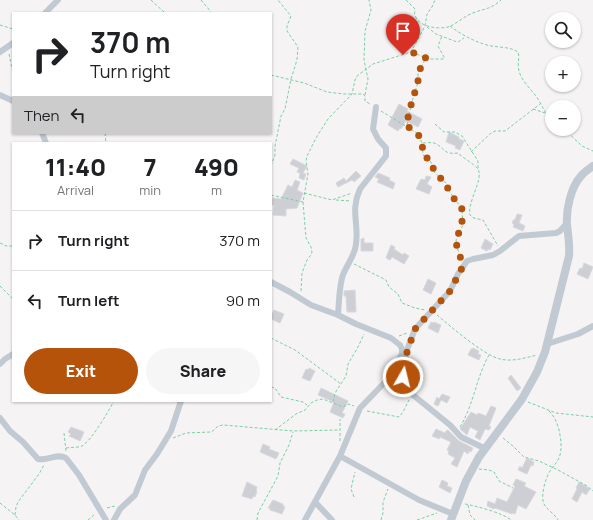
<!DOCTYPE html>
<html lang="en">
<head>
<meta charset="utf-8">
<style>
  :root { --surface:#fff; --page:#f6f6f6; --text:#202124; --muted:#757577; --line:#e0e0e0; --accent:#b45309 }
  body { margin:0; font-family:Manrope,sans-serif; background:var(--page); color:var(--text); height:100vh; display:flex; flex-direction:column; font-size:15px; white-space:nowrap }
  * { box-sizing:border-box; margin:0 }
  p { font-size:13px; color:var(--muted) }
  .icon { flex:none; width:22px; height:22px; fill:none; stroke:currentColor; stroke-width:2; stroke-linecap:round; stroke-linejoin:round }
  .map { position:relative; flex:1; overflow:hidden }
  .sheet { position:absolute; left:12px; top:142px; width:260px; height:260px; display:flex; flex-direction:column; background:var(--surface); border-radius:0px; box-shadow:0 1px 3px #0004 }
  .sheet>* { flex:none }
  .hud { position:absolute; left:12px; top:12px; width:260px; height:122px; border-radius:0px; box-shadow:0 1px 3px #0004; background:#fff; color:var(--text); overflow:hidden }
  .fabs { position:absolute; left:545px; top:12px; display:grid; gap:8px }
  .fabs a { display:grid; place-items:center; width:36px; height:36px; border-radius:50%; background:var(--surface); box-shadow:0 1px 3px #0004; font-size:20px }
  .pin { position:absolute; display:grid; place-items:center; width:34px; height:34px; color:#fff; margin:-41px -17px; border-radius:50% 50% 50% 0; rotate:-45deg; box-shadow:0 0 4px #0007 }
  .pin .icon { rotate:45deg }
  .me { position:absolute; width:44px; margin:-22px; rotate:8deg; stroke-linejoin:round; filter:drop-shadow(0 0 3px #0008) }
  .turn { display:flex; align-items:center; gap:14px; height:84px; padding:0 12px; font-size:18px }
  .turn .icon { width:52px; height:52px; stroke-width:2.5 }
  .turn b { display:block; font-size:28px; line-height:34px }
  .then { display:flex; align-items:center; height:38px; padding:0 12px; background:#0003; gap:8px; font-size:15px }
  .eta { display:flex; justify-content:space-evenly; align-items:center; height:68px; text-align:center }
  .eta b { font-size:24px; font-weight:800; line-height:28px }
  .action { display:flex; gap:8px; margin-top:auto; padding:8px 12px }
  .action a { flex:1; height:46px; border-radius:24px; background:var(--accent); color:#fff; font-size:16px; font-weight:800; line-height:46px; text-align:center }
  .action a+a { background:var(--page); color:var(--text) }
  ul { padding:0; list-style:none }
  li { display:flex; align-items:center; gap:12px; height:60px; padding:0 12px; border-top:1px solid var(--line) }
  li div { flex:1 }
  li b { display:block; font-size:15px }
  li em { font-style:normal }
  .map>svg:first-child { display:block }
</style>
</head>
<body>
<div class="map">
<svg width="593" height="520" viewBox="0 0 593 520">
  <rect width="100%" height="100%" fill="#f5f3f3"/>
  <!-- building -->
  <path fill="#cdcfd5" stroke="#d7d9de" d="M399,104L408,109L407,111L422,119L418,127L406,121L401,129L400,128L398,131L388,125Z
    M449,132L459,137V139L464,141L460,150L455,148L456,146L446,142Z
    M293,159L307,166L303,173L306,174L304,180L299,178L300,173L297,172L299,168L290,164Z
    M356,171L361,176L354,182L352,180L338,187L336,183L344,178L346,181Z
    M378,173L390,178L389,180L395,183L393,189L377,182L379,179L375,177Z
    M426,176L431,177L427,184L432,187L429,194L416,189L421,179L425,180Z
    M295,180L300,182L297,190L303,193L297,208L286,209V216L273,215L274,205H272V198L281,199L288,185L292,187Z
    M517,214L522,215L519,223L525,226L523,231L513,227L514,224L512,223L514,219L515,220Z
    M364,238V243H373V251H361V239Z
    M485,239L493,244L490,250L488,249L487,251L481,248Z
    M391,245L395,247L394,249L403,255L404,253L409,256L404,264L392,257L390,260L386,258Z
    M584,263L593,267L588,279L577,274L580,268L582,269Z
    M428,279L436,283L431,294L423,290Z
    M355,290L356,312H347L346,296H344V291Z
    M274,310L284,314L280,323L271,319V313L272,314Z
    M431,322L434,323V322L441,325L438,333L428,328Z
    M473,348L479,351L478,354L481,355L479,360L468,355L471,349H472Z
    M411,366L419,372L415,380L408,376Z
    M309,368L315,371L310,381L302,378L306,369L308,370Z
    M511,375L521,388L517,391L508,378Z
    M321,388L348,401L342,413L345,414L343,418L330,412L334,402L318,395Z
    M442,394L450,397L447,403L441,400L438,406L434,404L437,397L439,399Z
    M491,406L496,408L489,426L491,427L489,430L485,429L480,440L475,437L478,431L470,427L467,435L460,429L471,412L477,415L478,413L486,416Z
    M71,427L84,432L80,441L69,436L71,434L68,432Z
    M436,429L445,433L447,430L449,431L459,441L473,448L471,452L469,451L468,454L464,451L457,467L451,464L455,458L448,454L449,451L447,450L451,442L440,437L439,439L432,436Z
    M263,444L270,447L269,449L279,453L276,459L260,452Z
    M527,458L534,462L533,466L531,465L527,474L518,470L520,466L522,468Z
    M516,479L526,483L524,486L536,492L526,509L518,505L515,514L513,513L512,514L495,508L494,509L487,506L488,501L495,504L497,498L507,502L515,486L513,485Z
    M442,480L448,483L447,486L452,488L450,493L439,487Z
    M247,482L257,487L256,491H257L255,497L253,496L252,499L242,496Z
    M579,482L590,489L586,495L582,492L577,502L572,499L577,489L576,488Z
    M273,500L283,504V506L285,507L282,514L270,510V508H268Z"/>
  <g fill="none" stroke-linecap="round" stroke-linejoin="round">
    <!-- path -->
    <path stroke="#7ad0a6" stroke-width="1" stroke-dasharray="3 2" stroke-linecap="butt" d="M151,0L165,13
      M201,0L212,13
      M406,0L415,9C415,11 414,13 415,15C418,28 442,30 451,26C458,22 465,16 473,13C485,8 490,10 501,0
      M0,25L13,29
      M450,26C462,35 473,41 487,45C497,48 509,46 518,52C520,58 517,65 519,71C522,82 532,90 538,99C543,107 545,114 552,120
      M427,27L436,34L457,42H458L464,38
      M412,52L428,59H444V57L438,46L442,36
      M9,54L13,73
      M271,75L304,83L327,92L344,94H363L365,96V101L370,104
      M365,95L368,79L364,60L365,31L371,10L369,0
      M533,109L545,113
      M381,111L417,133L422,143L423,155L430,160L435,173L446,183L449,191L462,209L463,225L456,240L460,260
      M435,124L444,132H455L462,136L478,161V169
      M407,125L411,105L418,82V73L426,58
      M564,129L582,146L593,151
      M105,133L106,143
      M423,143C426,143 430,142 434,143C445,147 442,155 458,153C463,158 474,164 478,169C484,179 467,202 470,215L474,218L483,220L498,246
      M471,152L491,133L495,131H505L540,104
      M271,166L275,155V146L281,116L285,109L291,79L297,60L298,47L287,31V26L291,16L278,0
      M304,193L332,200L352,193
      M271,195L303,202
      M336,200L351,201
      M0,243L6,246H13
      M354,264L386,280L389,287L398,294L402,303L415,308L425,310
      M0,286L13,299
      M301,291L302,273L307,260L311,255L312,252L311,247L306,238L303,202L308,174L306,161L307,156L316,138L328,119L352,94L355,80L357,76L373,64L411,52L425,26L427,14L432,7L435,0
      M437,315C450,326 485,356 500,359C512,362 525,358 537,355
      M399,336L407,333
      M271,338L295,350L341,384
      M271,387L275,388L281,397L303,402L307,405
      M333,402L335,393L346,376L348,364L358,347L364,334
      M528,402L556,413L593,417
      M367,411L399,417L403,412L409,400
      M549,411C555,417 557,423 559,430C561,439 562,447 560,455C558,462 554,465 550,471C546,477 540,496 544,504C547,510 555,514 558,520
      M460,427C474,404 476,378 489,355
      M275,430L296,414L305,410L311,403L317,400L323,399L343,407L348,404L354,406
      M64,433L66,451
      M173,438L186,433L211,432L214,430L218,426L223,425L293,431L339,430
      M503,438L514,447L524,457L539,461L558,470L587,486L593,491
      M340,441V419
      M66,448C71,447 77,448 82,446C92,440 108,412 114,401
      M479,469L489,470L494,472L499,481L513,488
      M354,497L351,489L355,472
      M0,503L15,515L19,520
      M465,504C476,506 503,513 511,520
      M468,505L470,515L475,520
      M107,508L115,506
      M15,515L16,507L18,502L39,474L44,465
      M88,520L95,514
      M257,520L258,513L278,476L280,463L289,445L293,432
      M381,520L383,513V502L388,489
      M417,520L437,513"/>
    <!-- minor -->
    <path stroke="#c1cad2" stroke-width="6" d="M45,13L58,0
      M0,52L13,43
      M0,95L13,101
      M42,133L46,143
      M271,282L290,292L311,305L338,315L356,324L391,338L400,345L402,349V354L389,378L360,408L340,456L305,520
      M338,315C339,303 339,290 342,278C345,266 355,257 356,244C359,223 350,211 360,189L386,156V148L378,139L373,129L376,107
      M547,344L578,334L593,326
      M404,352L406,358L403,377L413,395L450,425L461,437L484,448
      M405,355L415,329L450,291L458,274L467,261L473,259L493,255L500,251L519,236L556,233L560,231L567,223
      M0,364L5,359L13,354
      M0,418L10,431L23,442L38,459C47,461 57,453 66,458L79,475L106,520
      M340,456L419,500L453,514
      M315,502L332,520
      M114,520L120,509L135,495L145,470L157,454L171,431L181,401"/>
    <!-- tertiary -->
    <path stroke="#c1cad2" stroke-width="8" d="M451,520L466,481L479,457L522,399L537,372L545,352L569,256C570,245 568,235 567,224C566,209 571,187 581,176C584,172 589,169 593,166"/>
  </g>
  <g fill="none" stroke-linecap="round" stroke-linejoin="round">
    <!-- route -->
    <path stroke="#b45309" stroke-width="7" stroke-dasharray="0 12.6" d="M403,377L406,355L415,329L450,291L463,266L456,243L457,237L462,225V209L449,192L446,183L435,173L430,160L423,155C422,151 423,148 422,145C421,135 415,130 406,126L411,105L418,82V73L426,58L411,52L403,55"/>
  </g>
</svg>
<div class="fabs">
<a><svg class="icon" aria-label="search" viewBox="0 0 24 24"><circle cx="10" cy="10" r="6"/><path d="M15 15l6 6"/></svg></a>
<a>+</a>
<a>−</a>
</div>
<div class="pin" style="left:403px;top:55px;background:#d93025"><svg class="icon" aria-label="arrive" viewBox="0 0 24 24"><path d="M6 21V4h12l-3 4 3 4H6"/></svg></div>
<svg class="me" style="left:403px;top:377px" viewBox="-20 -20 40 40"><circle r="17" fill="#b45309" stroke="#fff" stroke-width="3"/><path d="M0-11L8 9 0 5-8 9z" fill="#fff"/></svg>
<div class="hud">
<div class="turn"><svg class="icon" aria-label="right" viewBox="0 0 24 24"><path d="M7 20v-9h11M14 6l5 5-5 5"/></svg><div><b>370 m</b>Turn right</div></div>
<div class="then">Then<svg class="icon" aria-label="left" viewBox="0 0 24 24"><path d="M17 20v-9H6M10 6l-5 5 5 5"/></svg></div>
</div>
<section class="sheet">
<div class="eta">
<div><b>11:40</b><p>Arrival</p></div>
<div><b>7</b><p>min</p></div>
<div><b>490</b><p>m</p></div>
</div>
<ul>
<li><svg class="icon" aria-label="right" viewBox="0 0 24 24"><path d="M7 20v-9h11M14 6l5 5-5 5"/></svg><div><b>Turn right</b></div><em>370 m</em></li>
<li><svg class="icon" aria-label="left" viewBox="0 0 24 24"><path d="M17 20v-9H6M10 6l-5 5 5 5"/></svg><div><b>Turn left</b></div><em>90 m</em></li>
</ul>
<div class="action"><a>Exit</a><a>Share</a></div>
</section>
</div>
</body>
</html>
